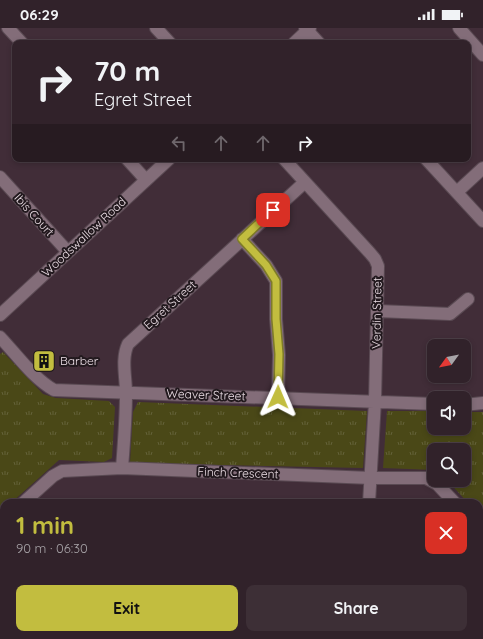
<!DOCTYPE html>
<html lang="en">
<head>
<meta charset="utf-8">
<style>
  :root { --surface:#31222a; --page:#3d2f36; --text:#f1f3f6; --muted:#a8a4a8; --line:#4c3f47; --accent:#c2bd3f }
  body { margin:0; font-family:Quicksand,sans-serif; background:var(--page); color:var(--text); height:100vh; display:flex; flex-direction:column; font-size:15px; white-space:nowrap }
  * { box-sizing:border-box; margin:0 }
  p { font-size:13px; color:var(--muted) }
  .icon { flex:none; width:22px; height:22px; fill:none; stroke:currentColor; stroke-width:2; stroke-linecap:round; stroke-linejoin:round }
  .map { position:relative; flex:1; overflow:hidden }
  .sheet { position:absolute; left:0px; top:471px; width:483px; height:140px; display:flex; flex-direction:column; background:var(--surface); border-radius:12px 12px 0 0; box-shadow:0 2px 6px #0003,0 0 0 1px var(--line) }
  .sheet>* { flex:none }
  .banner { position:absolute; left:12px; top:12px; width:459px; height:122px; border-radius:8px; box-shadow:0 2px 6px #0003,0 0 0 1px var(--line); background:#31222a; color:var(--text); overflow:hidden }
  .needle { width:26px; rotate:237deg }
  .tools { position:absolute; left:427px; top:311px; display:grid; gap:8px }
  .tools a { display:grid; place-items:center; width:44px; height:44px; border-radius:8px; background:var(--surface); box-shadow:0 2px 6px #0003,0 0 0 1px var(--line); font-size:20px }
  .pin { position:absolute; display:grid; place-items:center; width:34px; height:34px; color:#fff; margin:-17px; border-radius:8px; box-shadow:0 2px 6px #0006 }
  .me { position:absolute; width:44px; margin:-22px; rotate:1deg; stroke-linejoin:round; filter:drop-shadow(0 0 3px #0008) }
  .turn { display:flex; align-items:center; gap:14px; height:84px; padding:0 16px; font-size:18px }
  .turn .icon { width:52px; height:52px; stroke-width:2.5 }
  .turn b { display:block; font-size:28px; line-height:34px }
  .lanes { display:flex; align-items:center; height:38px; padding:0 16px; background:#0003; justify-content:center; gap:20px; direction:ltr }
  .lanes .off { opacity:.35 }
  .round { display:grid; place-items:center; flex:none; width:42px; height:42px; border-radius:8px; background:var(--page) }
  .overview { display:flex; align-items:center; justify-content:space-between; height:68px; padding:0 16px }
  h1 { font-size:24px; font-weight:700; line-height:30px; color:var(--accent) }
  .cta { display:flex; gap:8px; margin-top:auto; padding:8px 16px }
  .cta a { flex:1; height:46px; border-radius:8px; background:var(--accent); color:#111; font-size:16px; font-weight:700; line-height:46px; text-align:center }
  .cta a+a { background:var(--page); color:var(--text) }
  .status { display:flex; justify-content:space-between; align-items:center; height:28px; padding:0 20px; background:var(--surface); direction:ltr }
  .status svg { height:11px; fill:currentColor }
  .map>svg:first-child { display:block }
</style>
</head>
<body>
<div class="status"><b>06:29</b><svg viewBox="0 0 49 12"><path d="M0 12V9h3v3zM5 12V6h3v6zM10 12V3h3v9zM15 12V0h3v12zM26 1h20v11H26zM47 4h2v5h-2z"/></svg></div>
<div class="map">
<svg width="483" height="611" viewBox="0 0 483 611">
  <defs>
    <pattern id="grass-tufts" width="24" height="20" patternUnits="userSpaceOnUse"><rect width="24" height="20" fill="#4a4817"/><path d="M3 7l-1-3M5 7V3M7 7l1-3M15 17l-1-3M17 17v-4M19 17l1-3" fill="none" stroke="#646239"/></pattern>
  </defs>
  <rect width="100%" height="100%" fill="#412d38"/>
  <!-- grass -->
  <path fill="url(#grass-tufts)" d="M3,324L43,366L56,370L109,373L115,379L112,430L104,434L59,432L11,475H4V481L0,485V326Z
    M138,374L367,383L363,440L130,435L133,384Z
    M387,383H434V400H464V384H483V492L479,487V475H468L447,452H464V422H434V442L383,440Z
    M483,522V609L481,611H391L395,607H479V530L482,527Z
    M0,597L4,601V607H9L13,611H0Z
    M195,607H221L217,611H199Z"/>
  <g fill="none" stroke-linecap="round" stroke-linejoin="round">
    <!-- street casing -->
    <g stroke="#5a4a53" stroke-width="14">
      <path id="street" d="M8,0L22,15
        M156,0L170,15
        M305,0L319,15
        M459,0L483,27
        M294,15L310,0
        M127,131L146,152
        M284,131L370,225L375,231L378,238L375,373L369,475
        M426,131L483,193
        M0,149L68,224
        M457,164L483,140
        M242,211L266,237L276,253V291L279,327L278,369
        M378,283L450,286L468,271
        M0,287L169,131
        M0,309C17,327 33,350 54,362L434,376
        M464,377L483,375
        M122,440C124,415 126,390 126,365C126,349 121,331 128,316L305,154
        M23,475L53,448L62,443L122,440L371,450H426L437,456L455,475
        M0,496L4,493
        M0,564L4,569
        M38,607L42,611
        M184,607L187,611
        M226,611L231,607
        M374,611L378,607"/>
    </g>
    <!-- street -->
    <use href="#street" stroke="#836d79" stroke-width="12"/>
  </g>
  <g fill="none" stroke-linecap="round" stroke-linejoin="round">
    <!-- route casing -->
    <g stroke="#7e7b29" stroke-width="10">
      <path id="route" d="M273,182L242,211L266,237L276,253V291L279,326L278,369"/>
    </g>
    <!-- route -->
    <use href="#route" stroke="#c2bd3f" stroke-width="7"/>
  </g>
  <!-- icons -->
  <defs>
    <g id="building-square" transform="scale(1.15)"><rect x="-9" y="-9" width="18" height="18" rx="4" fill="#c2bd3f" stroke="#22191e"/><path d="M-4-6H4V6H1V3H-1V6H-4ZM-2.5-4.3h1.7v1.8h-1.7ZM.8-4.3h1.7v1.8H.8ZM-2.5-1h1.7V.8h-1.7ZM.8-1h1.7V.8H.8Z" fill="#111"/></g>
  </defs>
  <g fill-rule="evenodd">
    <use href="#building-square" x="44" y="333"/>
  </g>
  <g text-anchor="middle" stroke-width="4" stroke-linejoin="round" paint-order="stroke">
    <!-- street labels -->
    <g font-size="12" fill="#ecdfe6" stroke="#22191e">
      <text transform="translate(34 187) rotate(48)" y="4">Ibis Court</text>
      <text transform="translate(84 209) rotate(-43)" y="4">Woodswallow Road</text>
      <text transform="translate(170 277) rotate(-42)" y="4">Egret Street</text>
      <text transform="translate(377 285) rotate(-89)" y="4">Verdin Street</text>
      <text transform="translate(206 367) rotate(2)" y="4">Weaver Street</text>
      <text transform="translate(238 445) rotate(2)" y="4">Finch Crescent</text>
    </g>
    <!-- poi labels -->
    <g font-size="12" fill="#ecdfe6" stroke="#22191e" text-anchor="start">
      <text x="60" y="337">Barber</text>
    </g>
  </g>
</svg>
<div class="tools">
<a><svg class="needle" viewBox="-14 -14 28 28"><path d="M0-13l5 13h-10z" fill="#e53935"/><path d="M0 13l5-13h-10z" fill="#a8a4a8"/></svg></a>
<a><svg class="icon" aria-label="sound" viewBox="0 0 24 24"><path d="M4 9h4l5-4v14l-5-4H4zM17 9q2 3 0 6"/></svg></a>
<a><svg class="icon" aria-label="search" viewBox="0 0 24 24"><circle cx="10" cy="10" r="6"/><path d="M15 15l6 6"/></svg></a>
</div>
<div class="pin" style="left:273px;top:182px;background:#d93025"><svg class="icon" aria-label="arrive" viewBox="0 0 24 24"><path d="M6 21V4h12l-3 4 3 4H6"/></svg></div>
<svg class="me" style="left:278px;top:369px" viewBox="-20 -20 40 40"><path d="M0-17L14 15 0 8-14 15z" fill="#c2bd3f" stroke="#fff" stroke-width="4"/></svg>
<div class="banner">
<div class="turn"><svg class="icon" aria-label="right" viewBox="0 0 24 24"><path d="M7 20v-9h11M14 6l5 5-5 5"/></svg><div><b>70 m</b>Egret Street</div></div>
<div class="lanes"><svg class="icon off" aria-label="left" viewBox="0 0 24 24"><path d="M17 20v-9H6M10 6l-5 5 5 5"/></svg><svg class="icon off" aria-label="ahead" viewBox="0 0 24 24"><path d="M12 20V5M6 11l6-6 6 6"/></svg><svg class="icon off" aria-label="ahead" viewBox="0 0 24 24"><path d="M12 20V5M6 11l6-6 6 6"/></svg><svg class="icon" aria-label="right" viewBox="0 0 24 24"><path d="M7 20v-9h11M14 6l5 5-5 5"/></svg></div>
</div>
<section class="sheet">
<div class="overview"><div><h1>1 min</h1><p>90 m · 06:30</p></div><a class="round" style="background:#d93025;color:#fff"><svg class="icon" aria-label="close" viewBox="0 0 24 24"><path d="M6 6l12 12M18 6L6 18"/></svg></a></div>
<div class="cta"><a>Exit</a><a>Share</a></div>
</section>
</div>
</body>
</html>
